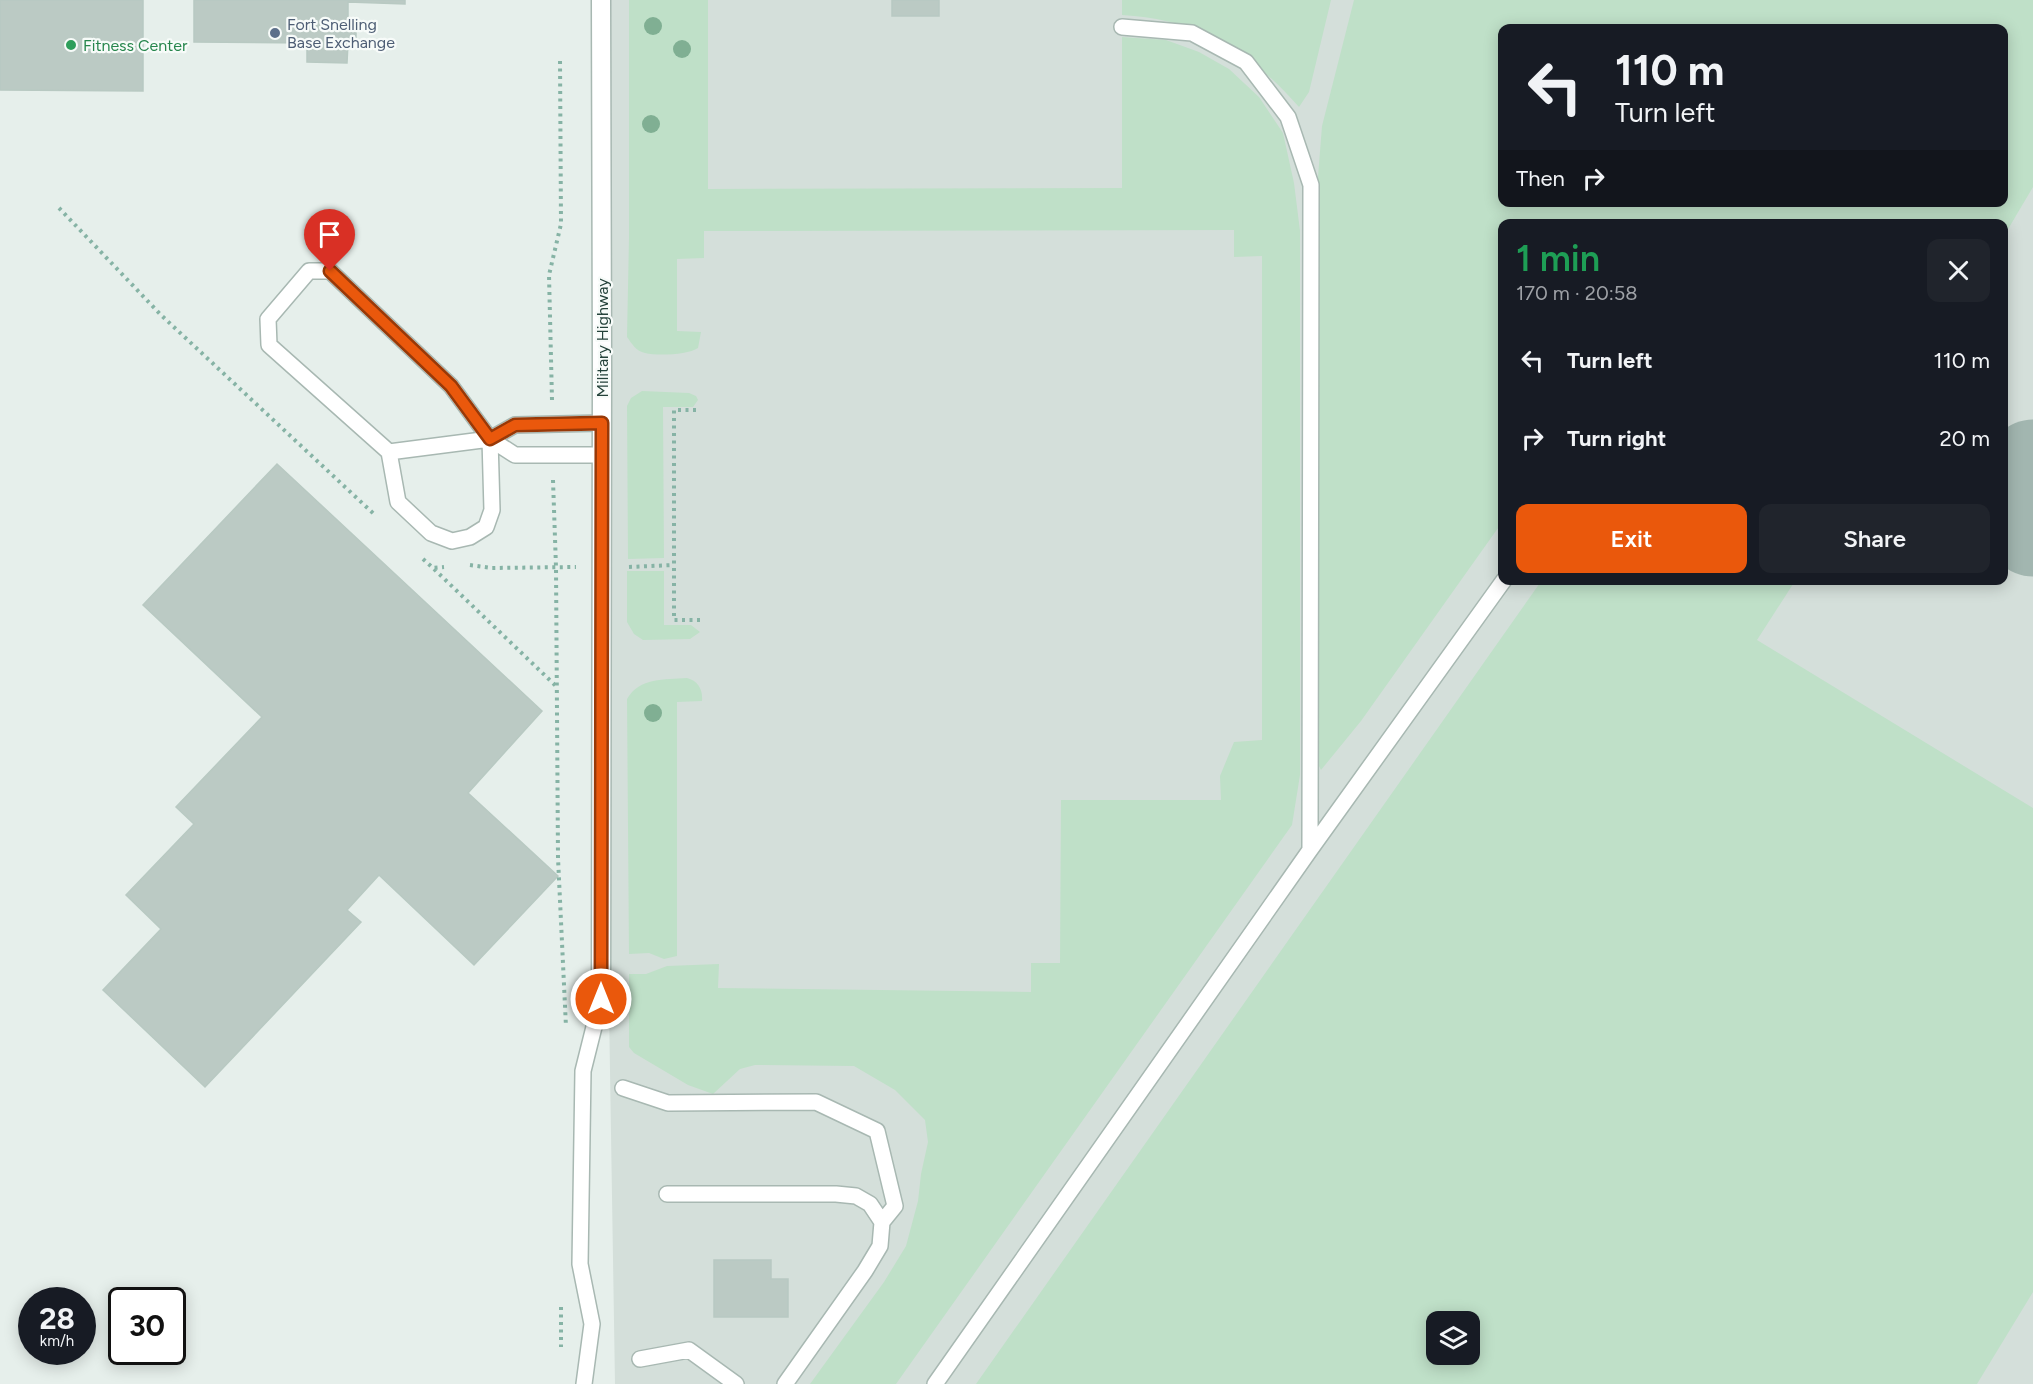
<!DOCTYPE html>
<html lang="en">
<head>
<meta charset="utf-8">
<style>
  :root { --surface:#171b24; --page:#20242c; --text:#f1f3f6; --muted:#9ea1a6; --accent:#ea580c }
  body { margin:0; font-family:Figtree,sans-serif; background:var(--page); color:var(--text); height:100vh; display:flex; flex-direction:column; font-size:22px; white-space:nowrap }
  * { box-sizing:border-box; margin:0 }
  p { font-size:20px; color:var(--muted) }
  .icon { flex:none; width:33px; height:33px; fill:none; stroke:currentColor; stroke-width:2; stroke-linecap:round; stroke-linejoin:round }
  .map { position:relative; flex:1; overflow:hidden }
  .sheet { position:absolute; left:1498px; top:219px; width:510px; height:366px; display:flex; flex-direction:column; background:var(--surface); border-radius:12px; box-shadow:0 3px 15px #0003 }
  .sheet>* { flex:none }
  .banner { position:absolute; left:1498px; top:24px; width:510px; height:183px; border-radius:12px; box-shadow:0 3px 15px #0003; background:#171b24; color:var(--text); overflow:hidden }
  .buttons { position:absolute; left:1426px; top:1311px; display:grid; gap:12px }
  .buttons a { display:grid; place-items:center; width:54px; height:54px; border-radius:12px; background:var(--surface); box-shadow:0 3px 15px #0003; font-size:30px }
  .speed { position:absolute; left:18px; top:1287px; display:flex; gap:12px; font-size:30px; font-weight:700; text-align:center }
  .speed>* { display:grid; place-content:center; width:78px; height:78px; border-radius:50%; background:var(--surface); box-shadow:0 3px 15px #0003; line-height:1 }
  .speed small { font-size:15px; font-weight:400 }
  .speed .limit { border:3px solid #111; border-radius:9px; background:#fff; color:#111 }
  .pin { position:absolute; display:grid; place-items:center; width:51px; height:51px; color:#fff; margin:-62px -26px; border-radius:50% 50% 50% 0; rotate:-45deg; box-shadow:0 0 6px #0007 }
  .pin .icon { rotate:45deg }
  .me { position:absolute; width:66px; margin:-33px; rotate:0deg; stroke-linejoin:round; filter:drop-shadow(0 0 4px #0008) }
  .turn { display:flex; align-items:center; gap:21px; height:126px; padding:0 18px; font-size:27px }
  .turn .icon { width:78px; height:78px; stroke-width:2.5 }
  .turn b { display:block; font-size:42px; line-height:51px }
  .then { display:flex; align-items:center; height:57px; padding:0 18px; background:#0003; gap:12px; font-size:22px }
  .round { display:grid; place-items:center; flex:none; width:63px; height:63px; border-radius:12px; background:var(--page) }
  .summary { display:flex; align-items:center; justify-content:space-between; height:102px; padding:0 18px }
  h1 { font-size:36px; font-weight:600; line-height:45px; color:#1e9e55 }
  .button { display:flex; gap:12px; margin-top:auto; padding:12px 18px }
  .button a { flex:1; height:69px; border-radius:12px; background:var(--accent); color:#fff; font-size:24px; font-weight:600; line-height:69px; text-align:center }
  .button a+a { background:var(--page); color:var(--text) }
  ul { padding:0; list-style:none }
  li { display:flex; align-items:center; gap:18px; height:78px; padding:0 18px }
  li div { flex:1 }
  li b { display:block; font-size:22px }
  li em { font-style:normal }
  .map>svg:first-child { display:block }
</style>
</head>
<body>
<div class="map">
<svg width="2033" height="1384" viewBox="0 0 2033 1384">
  <rect width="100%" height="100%" fill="#e6efeb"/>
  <!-- built -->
  <path fill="#d4dfda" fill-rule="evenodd" d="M601,0H2033V1384H615L602,569ZM1503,28H2004V202H1503ZM1503,224H2004V580H1503ZM1437,1322H1470V1354H1437Z"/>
  <!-- green -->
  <path fill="#bfe0c8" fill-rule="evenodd" d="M629,0H708V189L1122,188V37L1166,40L1199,52L1229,69L1259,97L1283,133L1294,183L1300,231V775L1292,825L896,1384H810L884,1282L906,1246L918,1201L921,1174L928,1142L925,1120L895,1090L854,1066L755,1065L740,1069L713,1094L688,1085L634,1053L629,1047V974H646L667,966L719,964L718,988L1031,992V963H1060L1061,800H1221L1220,776L1234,742L1262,740V256L1234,257V230L704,231V258L677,259V331L701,332L698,348C688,355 657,356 645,353C636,351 632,344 627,337L629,238Z
    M1122,0H1331L1309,92L1299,107C1247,49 1201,20 1122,15Z
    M1354,0H2033V187L2004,236V224H1503V521L1361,721L1321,770L1315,758L1319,587L1316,202L1322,126ZM1503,28H2004V202H1503Z
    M642,391L689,393L696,396L698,400L693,407H663L664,558L628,559L627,406L631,398Z
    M627,571H664V625H691L700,632L690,639L643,640L634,634L627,622Z
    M1542,580L1795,581L1757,640L2033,808V1292L1977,1384H976ZM1437,1322H1470V1354H1437Z
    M687,678C698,681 703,689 702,701L677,702V956L664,959L649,953L629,954L627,699C640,677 664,680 687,678Z"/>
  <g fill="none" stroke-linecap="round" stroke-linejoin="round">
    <!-- taxiway -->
    <path stroke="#a2b6b0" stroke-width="93" d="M2033,466V530"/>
  </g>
  <!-- building -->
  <path fill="#bbcac4" stroke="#b8c9c2" stroke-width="1.5" d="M0,0H143V91L0,90Z
    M194,0H405V4L348,2V23H356V43H348L347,63L307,62V43L194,42Z
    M892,0H939V16H892Z
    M277,464L542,711L468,793L558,876L474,965L379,875L347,910L361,922L205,1087L103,990L161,929L126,895L194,824L176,807L262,717L143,605Z
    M714,1260H771V1279H788V1317H714Z"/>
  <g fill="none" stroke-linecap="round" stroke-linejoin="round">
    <!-- service casing -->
    <g stroke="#a8b8b2" stroke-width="18">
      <path id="service" d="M1122,27L1192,33L1246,62L1288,117L1311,185L1310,850
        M490,439L451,386L330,271H309L268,319L269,345L389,452L490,439L515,425L602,423
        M389,452L398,502L431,533L452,541L470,537L486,527L492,510L490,439L515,455H602
        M623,1088L668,1103L816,1102L877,1131L895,1206L882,1222
        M667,1194H836L856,1196L870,1204L882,1222L880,1246L865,1271L785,1384
        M640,1359L689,1350L736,1384
        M584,1384L592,1324L580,1264L583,1071L601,999
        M935,1384L1310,850L1504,580"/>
    </g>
    <!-- minor casing -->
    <g stroke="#a8b8b2" stroke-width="21">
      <path id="minor" d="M601,0L602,372L601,999"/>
    </g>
    <!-- path -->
    <path stroke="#86b3a5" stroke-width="4" stroke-dasharray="3 4.5" stroke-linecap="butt" d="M59,208L161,315L375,515
      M552,400L549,275L561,224L560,59
      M553,480L556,567L558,858L566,1027
      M423,559L433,568L444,567
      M470,565L492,568L576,567
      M629,567L673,565
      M434,569L556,686
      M700,620H674V410H700
      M561,1307V1347"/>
    <!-- service -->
    <use href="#service" stroke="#fff" stroke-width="15"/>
    <!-- minor -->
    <use href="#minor" stroke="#fff" stroke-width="18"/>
  </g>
  <!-- trees -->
  <g fill="#80af93">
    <circle cx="653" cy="26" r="9"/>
    <circle cx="682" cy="49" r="9"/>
    <circle cx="651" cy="124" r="9"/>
    <circle cx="653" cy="713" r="9"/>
  </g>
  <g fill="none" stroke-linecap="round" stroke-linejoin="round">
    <!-- route casing -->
    <g stroke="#983908" stroke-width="15">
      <path id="route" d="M330,271L451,386L490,439L515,425L602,423L601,999"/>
    </g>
    <!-- route -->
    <use href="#route" stroke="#ea580c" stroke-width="10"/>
  </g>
  <!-- markers -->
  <circle fill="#5c6f8a" stroke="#f7fbf9" stroke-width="2" cx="275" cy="33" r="6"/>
  <circle fill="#2e9e5b" stroke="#f7fbf9" stroke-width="2" cx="71" cy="45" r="6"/>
  <g text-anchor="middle" stroke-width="4.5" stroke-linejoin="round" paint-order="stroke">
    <!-- service labels -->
    <g font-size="16" fill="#4e5e75" stroke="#f7fbf9" text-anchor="start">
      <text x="287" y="30">Fort Snelling<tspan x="287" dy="18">Base Exchange</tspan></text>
    </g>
    <!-- leisure labels -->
    <g font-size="16" fill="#27864d" stroke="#f7fbf9" text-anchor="start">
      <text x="83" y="51">Fitness Center</text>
    </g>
    <!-- street labels -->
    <g font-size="16" fill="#24423a" stroke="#f7fbf9">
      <text transform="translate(602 338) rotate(-90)" y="6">Military Highway</text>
    </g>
  </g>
</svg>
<div class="buttons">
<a><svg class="icon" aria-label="layers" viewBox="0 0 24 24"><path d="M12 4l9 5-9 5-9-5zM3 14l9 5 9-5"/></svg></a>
</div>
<div class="speed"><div>28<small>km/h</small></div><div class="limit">30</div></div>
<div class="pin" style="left:330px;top:271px;background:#d93025"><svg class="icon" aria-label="arrive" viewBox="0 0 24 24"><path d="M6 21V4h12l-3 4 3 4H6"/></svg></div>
<svg class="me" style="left:601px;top:999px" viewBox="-20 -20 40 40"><circle r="17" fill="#ea580c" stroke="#fff" stroke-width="3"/><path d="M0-11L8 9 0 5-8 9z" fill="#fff"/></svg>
<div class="banner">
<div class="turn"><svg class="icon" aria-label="left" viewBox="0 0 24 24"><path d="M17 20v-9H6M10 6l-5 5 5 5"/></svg><div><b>110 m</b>Turn left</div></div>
<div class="then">Then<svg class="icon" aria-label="right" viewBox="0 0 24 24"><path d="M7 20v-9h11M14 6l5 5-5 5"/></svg></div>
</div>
<section class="sheet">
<div class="summary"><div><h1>1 min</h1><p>170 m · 20:58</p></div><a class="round"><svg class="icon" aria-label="close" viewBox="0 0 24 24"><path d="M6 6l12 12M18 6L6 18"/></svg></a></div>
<ul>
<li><svg class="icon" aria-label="left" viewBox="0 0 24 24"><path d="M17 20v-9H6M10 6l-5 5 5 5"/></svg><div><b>Turn left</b></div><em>110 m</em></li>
<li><svg class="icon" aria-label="right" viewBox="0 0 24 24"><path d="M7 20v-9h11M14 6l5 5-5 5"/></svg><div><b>Turn right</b></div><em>20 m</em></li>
</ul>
<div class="button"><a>Exit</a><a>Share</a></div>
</section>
</div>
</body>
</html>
